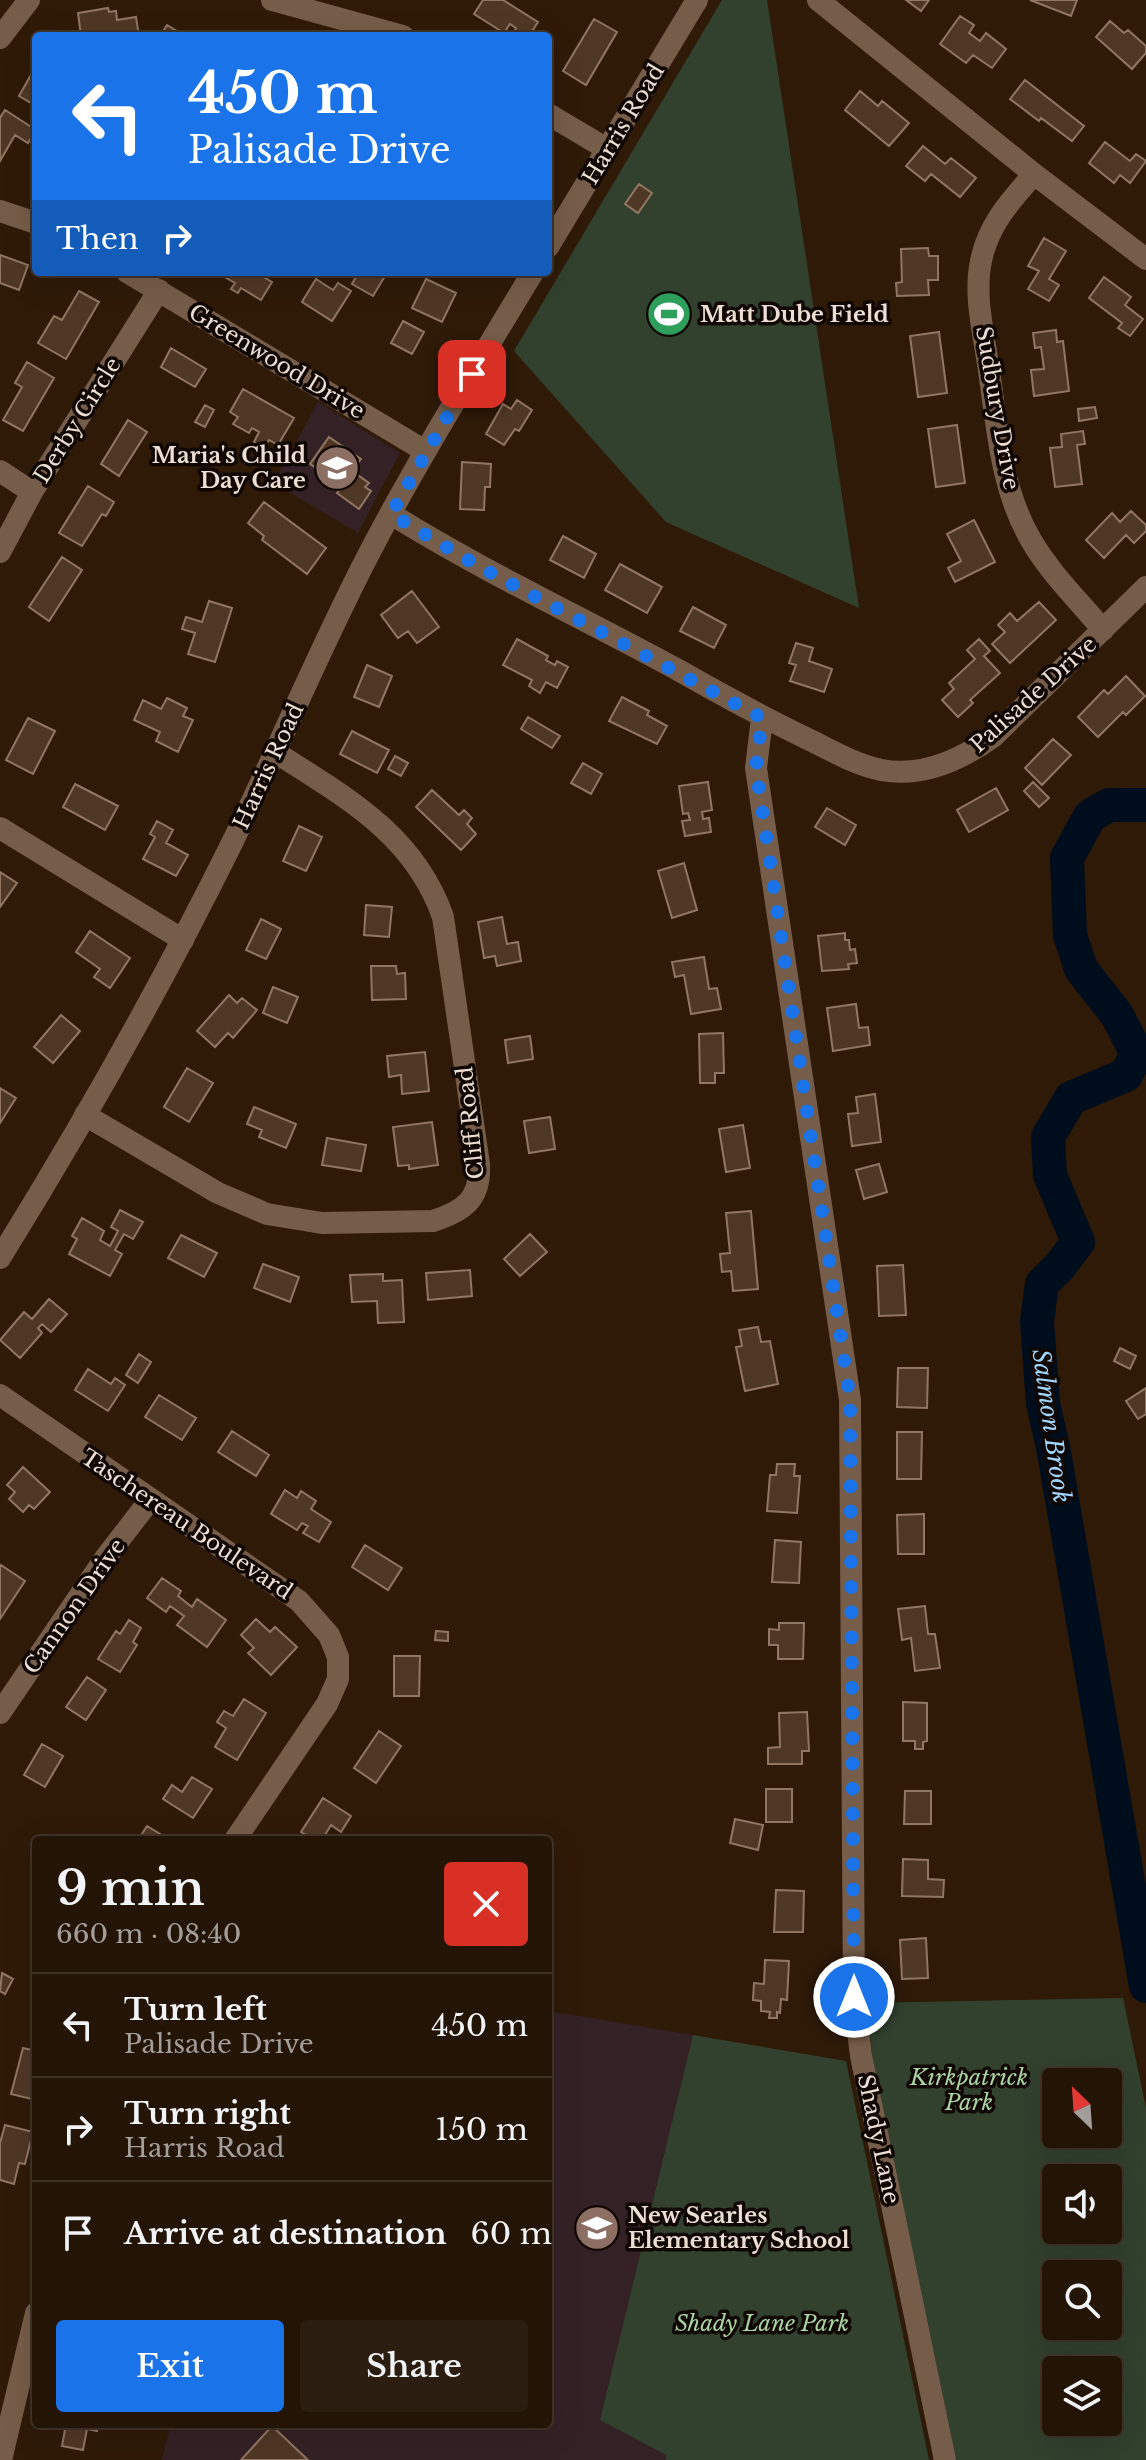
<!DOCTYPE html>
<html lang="en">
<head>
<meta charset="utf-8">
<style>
  :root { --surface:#231406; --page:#2b1d10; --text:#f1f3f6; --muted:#a39e9b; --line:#403328; --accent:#1a73e8 }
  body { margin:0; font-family:"Libre Baskerville",serif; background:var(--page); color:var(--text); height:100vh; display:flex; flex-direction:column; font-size:30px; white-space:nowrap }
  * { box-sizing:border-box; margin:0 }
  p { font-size:26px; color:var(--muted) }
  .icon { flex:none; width:44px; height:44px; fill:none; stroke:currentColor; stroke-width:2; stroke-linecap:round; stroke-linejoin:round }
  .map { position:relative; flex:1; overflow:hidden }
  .panel { position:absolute; left:32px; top:1836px; width:520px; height:592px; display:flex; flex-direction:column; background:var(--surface); border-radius:8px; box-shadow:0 8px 32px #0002,0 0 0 2px var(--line) }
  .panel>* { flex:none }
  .banner { position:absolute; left:32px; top:32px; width:520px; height:244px; border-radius:8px; box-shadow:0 8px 32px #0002,0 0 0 2px var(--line); background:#1a73e8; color:#fff; overflow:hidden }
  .needle { width:52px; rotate:335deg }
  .controls { position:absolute; left:1042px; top:2068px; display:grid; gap:16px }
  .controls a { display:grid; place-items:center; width:80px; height:80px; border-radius:8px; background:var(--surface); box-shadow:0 8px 32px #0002,0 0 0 2px var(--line); font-size:40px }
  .pin { position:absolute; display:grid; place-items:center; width:68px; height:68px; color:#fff; margin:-34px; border-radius:16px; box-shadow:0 4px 12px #0006 }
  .me { position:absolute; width:88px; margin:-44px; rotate:0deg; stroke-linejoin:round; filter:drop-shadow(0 0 6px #0008) }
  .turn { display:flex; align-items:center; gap:28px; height:168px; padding:0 24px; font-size:36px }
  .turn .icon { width:104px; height:104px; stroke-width:2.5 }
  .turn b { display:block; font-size:56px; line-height:68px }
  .then { display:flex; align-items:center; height:76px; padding:0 24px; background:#0003; gap:16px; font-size:30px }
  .round { display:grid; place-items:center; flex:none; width:84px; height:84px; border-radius:8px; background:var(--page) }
  .summary { display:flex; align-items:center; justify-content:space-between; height:136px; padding:0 24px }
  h1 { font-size:48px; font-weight:600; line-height:60px }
  .action { display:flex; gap:16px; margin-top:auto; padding:16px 24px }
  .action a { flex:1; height:92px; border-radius:8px; background:var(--accent); color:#fff; font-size:32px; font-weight:600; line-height:92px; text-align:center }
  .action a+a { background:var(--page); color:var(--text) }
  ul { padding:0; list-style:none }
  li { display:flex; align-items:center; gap:24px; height:104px; padding:0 24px; border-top:2px solid var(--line) }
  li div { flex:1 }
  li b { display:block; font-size:30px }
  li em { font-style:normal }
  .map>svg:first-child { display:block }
</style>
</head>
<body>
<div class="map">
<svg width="1146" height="2460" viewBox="0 0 1146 2460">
  <rect width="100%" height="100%" fill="#2f1a08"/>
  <!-- education -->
  <path fill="#342126" d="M318,402L400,453L358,533L274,483Z
    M548,2011L693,2035L600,2420L666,2455V2460H162L171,2424H548Z"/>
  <!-- green -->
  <path fill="#31412e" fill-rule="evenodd" d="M722,0H767L859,608L666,522L514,351Z
    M1123,1998L1146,2108V2460H956L873,2062L866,2003ZM1056,2082H1108V2134H1056ZM1056,2178H1108V2230H1056ZM1056,2274H1108V2326H1056ZM1056,2370H1108V2422H1056Z
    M693,2035L846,2061L929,2460H666V2455L600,2420Z"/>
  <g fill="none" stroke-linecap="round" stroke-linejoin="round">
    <!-- river -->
    <path stroke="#000d1c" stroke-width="34" d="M1146,805H1109L1090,816L1067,858L1070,935L1081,969L1117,1015L1137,1054L1126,1075L1071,1098L1048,1137L1050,1175L1078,1242L1060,1266L1042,1284L1037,1321L1043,1404L1053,1447L1146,1986"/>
  </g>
  <!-- building -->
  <path fill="#4f3725" stroke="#917662" stroke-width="2" d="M483,0H503L538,22L529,36L512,35L516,28L510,24L504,33L474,14Z
    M906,0H929L921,11Z
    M1030,0H1077L1071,16Z
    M108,8L109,12L116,11L117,20L136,17L139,36H119L118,33L81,36L78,13Z
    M960,16L974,25L969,33L980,41L986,33L1006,49L992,68L973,55L966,63L940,44Z
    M594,19L617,32L586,85L563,71Z
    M1110,21L1124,33L1128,30L1146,46V53L1132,69L1096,37Z
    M167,25L185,36H160Z
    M36,66V106L19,96Z
    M1025,80L1084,126L1072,141L1041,118L1039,121L1010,99Z
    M860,91L878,106L882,101L909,123L889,146L845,110Z
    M5,110L36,130L28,143L15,135L0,161V118Z
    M1105,142L1130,161L1136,154L1146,161L1130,183L1120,175L1114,183L1089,163Z
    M923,146L945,164L951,158L976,178L960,197L931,174L925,181L906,166Z
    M639,184L652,193L638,213L625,204Z
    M1044,238L1066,251L1049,279L1059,285L1049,301L1028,289L1039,271L1028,266Z
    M928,248L929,256H938V280H928L929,295L897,296L896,283L902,282L901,249Z
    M0,255L28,265L19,290L0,283Z
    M216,272H255L272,282L261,300L241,288L238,293L231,289L235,283Z
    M359,272H379L385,276L373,296L352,284Z
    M1104,277L1131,297L1125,305L1143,319L1130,336L1118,328L1122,323L1089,298Z
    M316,279L333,290L338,283L351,291L332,321L302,302Z
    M426,279L456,293L442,322L412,308Z
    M79,291L99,302L66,359L38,343L54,316L62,320Z
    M403,321L424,332L412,354L391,343Z
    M1056,330L1057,342L1063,341L1069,391L1034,396L1031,370L1044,369L1041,347L1035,348L1033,333Z
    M939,332L947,393L918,397L910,336Z
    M171,348L206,369L195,387L161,367Z
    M27,362L54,378L23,431L3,420L22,387L15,383Z
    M243,389L294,418L278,445L269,440L264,448L254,442L259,432L252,428L249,433L233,424L238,417L230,412Z
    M517,400L532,410L519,431L515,429L504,445L486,434L503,404L511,409Z
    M205,405L214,410L205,427L195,422Z
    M1095,407L1097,418L1079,421L1078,409Z
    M128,420L147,432L119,476L101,464Z
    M957,425L965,483L936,487L928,429Z
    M1083,431L1085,444L1077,445L1082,484L1055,487L1050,448L1062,447L1061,434Z
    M329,437L361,459L352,471L369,483L365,487L371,491L359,509L337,493L342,486L310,464Z
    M462,462L491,464L490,487H485L484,510L460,509Z
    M88,486L114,502L106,516L102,514L82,546L59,533Z
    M264,502L326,548L307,574L262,540L264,536L248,523Z
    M1131,511L1146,525V531L1134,543L1126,535L1104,558L1086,540L1112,513L1120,522Z
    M974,520L995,562L955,582L948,568L961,561L947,534Z
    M563,536L596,554L584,578L550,560Z
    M62,557L82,570L49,621L29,607Z
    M620,564L662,587L647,613L605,590Z
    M412,591L439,627L417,643L408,631L398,638L381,615Z
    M209,601L232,608L215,662L188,654L195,633L182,629L186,617L202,622Z
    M1039,602L1056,620L1010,663L992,644L1005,632L998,625L1010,613L1017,621Z
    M693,607L726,625L714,648L680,631Z
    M517,639L548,656L546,660L555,665L557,661L568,667L557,688L546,682L540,693L529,686L532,680L503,665Z
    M979,639L990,651L984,656L1000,673L970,700L973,703L958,717L942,700L954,689L949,683L975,659L967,650Z
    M796,643L813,648L809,661L832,669L824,692L790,681L796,665L789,663Z
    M367,665L392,676L379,707L354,697Z
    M1126,676L1145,696L1126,715L1123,712L1098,737L1078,717L1104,690L1108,694Z
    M622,697L649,711L647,715L667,726L657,744L609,721Z
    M167,698L187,708L183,716L193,720L178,752L156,741L160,732L134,720L143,700L161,709Z
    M528,717L560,736L552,748L521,729Z
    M28,718L55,731L33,774L6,760Z
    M352,731L389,750L377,773L340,754Z
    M1053,739L1071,755L1042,785L1025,768Z
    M395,756L408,763L401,776L388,769Z
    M583,763L602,774L591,794L571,783Z
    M708,782L712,810L702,812L703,819L709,818L711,832L685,836L682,821L690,820L688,813L683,814L679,786Z
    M1033,782L1049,798L1039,807L1024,791Z
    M75,784L118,806L105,830L63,807Z
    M996,788L1008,810L969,832L957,810Z
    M432,790L459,815L464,810L472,818L467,824L476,834L461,850L416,807Z
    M827,808L856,825L845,845L815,827Z
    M157,821L173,830L166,843L188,855L176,876L143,859L155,837L150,834Z
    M299,826L322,837L306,871L283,861Z
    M684,863L697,910L672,918L658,871Z
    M0,872L17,883L0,907Z
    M366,905L392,907L389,937L364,935Z
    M502,917L507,944L518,942L521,961L497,966L495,956L484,958L478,922Z
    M261,919L281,929L266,959L246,950Z
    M90,931L130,958L110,988L94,977L100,969L76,952Z
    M845,933V940H849L850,950L855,949L857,963L848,964L849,969L822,971L818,936Z
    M704,957L709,989L717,988L721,1009L691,1014L684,975L675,977L672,962Z
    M371,966H396L397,974L405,973L406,999L372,1000Z
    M273,987L298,997L287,1023L263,1013Z
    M229,995L237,1003L242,998L257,1010L233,1038L228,1033L215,1047L197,1031Z
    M856,1004L859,1028L868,1027L870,1045L833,1051L827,1008Z
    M61,1015L80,1031L53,1063L34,1047Z
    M723,1033L724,1073H715V1083H700L699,1034Z
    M530,1036L533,1059L508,1063L505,1040Z
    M425,1052L429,1091L402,1094L401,1075L389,1077L387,1056Z
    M187,1068L213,1083L189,1122L164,1107Z
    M0,1088L16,1098L0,1123Z
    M875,1094L881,1142L852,1146L848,1114L858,1113L856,1097Z
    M254,1107L296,1124L286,1148L259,1137L262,1130L247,1124Z
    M550,1117L555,1149L529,1153L524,1121Z
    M432,1122L438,1165L409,1169V1165L398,1166L393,1127Z
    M743,1125L750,1168L726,1172L719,1129Z
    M327,1138L366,1145L361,1171L322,1165Z
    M879,1164L887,1192L864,1199L856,1170Z
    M120,1210L143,1222L133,1239L124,1234L115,1250L122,1254L110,1276L69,1254L77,1239L72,1236L82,1218L104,1231L100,1240L110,1246L118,1231L111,1227Z
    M751,1211L758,1289L733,1291L731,1271L722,1272L720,1254L730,1253L726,1213Z
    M530,1234L547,1252L520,1276L504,1259Z
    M181,1235L217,1253L204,1277L168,1258Z
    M263,1264L299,1277L290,1302L254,1288Z
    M903,1265L906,1315L879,1316L877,1266Z
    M470,1270L472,1296L428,1300L426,1273Z
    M383,1274V1281L402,1280L404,1322L378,1323L377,1301L352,1302L350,1275Z
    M49,1299L67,1314L51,1332L42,1324L38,1328L42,1333L20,1358L0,1340L24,1312L32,1319Z
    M758,1327L761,1342L770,1341L778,1384L745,1391L736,1347L742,1346L739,1330Z
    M1120,1348L1136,1356L1130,1369L1114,1361Z
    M139,1354L151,1362L138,1383L126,1375Z
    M898,1368H928L927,1408L897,1407Z
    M88,1369L111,1384L115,1378L125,1385L108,1411L75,1390Z
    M1146,1388V1414L1138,1419L1126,1401Z
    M159,1395L196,1418L182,1440L145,1417Z
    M232,1431L269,1455L256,1476L218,1452Z
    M897,1432H922L921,1479H897Z
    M777,1464H795L794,1476H800L797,1513L767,1511L770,1475H776Z
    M23,1467L50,1492L34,1509L29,1505L23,1512L9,1499L15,1492L7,1485Z
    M285,1490L297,1498L301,1491L316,1501L311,1509L331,1522L319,1542L303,1533L308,1526L302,1523L297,1530L271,1514Z
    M924,1514V1554H898L897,1515Z
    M775,1540L801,1542L799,1583L772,1582Z
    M365,1545L402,1568L388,1590L352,1567Z
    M1,1565L25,1581L0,1619V1567Z
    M162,1578L181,1591L178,1596L192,1607L197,1599L226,1620L207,1647L177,1625L184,1616L170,1606L166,1612L147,1598Z
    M925,1606L928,1634H935L940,1668L915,1671L911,1638L902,1640L898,1609Z
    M256,1619L270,1632L275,1627L297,1647L271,1675L248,1653L254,1648L241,1635Z
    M129,1620L141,1628L133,1642L137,1645L120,1672L98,1659L116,1631L120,1634Z
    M779,1623H804L803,1659H778V1645H769V1629L779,1630Z
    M436,1631L448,1632V1641L435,1640Z
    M394,1656H420L419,1696H394Z
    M87,1677L106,1690L86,1720L66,1707Z
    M244,1699L266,1713L237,1760L215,1747L226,1728L217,1722L224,1711L233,1716Z
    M903,1702L927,1703V1741L923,1742V1749H915V1741H903Z
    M807,1712L809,1751H802V1764H768V1748L780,1747L779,1713Z
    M379,1731L401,1746L376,1783L354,1768Z
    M42,1744L63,1756L45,1787L24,1775Z
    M192,1777L212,1789L193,1818L163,1799L172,1785L182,1792Z
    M766,1789H792V1822H766Z
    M905,1791H931V1824H904Z
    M323,1798L351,1816L341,1832L331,1825L322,1840H314L301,1832Z
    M735,1819L763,1825L758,1850L730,1843Z
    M147,1826L170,1840H138Z
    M903,1859L928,1860V1879L944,1880L943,1897L902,1896Z
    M776,1890L804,1891L803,1932H774Z
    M926,1938L928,1978L902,1979L900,1940Z
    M765,1960L789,1961L787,2000L781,1999L780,2013L777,2012V2018H769L770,2012L761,2011V2001L753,2000L754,1983L764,1984Z
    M2,1973L13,1979L5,1994L0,1991Z
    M23,2048L36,2051V2100L11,2094Z
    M5,2125L33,2132L25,2164L19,2163L14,2184L0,2180V2143Z
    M66,2424H98L97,2431L87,2429L83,2450L62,2446Z
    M272,2426L308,2460H241Z"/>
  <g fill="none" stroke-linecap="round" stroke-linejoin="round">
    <!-- minor -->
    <path stroke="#765d49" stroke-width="22" d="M272,0L403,36
      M818,0L1034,174L1146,259
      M0,38L29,0
      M548,114L607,149
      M1034,174C1011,200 988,225 981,261C974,294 983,331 988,364C997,422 1000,488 1031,540C1050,573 1079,601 1103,630
      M0,211L36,223
      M127,272L425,451
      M0,471L32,492
      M391,514C484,572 583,618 680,671C724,696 768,720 814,742C836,753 857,765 881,770C923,778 961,760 994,736L1146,587
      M0,552L32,492L159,290
      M762,718L756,768L850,1400L854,1997L861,2056L945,2460
      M0,828L183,940
      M85,1115L218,1193L267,1214L322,1223L433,1221C464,1211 481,1199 479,1164L443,917C414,834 345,797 275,752
      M0,1395L299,1601L329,1635L338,1657V1679L327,1704L235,1840
      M0,1713L106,1557L150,1500
      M1,2460L36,2313"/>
    <!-- tertiary -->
    <path stroke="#765d49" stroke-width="22" d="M548,247L697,0
      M0,1258C83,1124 161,986 231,845C280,746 322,642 374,544C423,451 479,362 533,272"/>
  </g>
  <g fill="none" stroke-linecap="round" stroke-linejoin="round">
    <!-- route -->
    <path stroke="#1a73e8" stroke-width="14" stroke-dasharray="0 25.2" d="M472,374L391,514L478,566L762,718L756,768L850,1400L854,1997"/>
  </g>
  <!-- icons -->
  <defs>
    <g id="stadium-disc" transform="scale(2.3)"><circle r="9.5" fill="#2e9e5b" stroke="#100703"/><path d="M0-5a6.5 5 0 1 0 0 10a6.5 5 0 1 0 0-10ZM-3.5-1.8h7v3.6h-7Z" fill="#fff"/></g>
    <g id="school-disc" transform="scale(2.3)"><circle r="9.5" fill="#8d6e63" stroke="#100703"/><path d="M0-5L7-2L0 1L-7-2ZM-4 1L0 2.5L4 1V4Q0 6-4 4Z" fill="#fff"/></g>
  </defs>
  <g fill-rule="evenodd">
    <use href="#stadium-disc" x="669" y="314"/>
    <use href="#school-disc" x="337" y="468"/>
    <use href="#school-disc" x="597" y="2228"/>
  </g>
  <g text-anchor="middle" stroke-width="7" stroke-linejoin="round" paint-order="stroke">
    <!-- street labels -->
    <g font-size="22" fill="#edded3" stroke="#100703">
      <text transform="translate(623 124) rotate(-59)" y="8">Harris Road</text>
      <text transform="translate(277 361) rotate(31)" y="8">Greenwood Drive</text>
      <text transform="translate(998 408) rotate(80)" y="8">Sudbury Drive</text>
      <text transform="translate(77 420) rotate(-58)" y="8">Derby Circle</text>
      <text transform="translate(1033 694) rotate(-42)" y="8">Palisade Drive</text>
      <text transform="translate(268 766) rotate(-65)" y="8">Harris Road</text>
      <text transform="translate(470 1123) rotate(-96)" y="8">Cliff Road</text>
      <text transform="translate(187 1524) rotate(34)" y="8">Taschereau Boulevard</text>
      <text transform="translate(74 1606) rotate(-55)" y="8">Cannon Drive</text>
      <text transform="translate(879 2139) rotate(78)" y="8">Shady Lane</text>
    </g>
    <!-- poi labels -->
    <g font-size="22" font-weight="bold" fill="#edded3" stroke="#100703" text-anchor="start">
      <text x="700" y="322">Matt Dube Field</text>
      <text x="306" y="463" text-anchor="end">Maria's Child<tspan x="306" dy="25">Day Care</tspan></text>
      <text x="628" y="2223">New Searles<tspan x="628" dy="25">Elementary School</tspan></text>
    </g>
    <!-- park labels -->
    <g font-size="22" font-style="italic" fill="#abd4a3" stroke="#100703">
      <text x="969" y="2085">Kirkpatrick<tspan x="969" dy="25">Park</tspan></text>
      <text x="762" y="2331">Shady Lane Park</text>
    </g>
    <!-- water labels -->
    <g font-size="24" font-style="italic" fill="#a0d5ff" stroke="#100703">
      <text transform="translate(1051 1426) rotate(82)" y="8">Salmon Brook</text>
    </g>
  </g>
</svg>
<div class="controls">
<a><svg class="needle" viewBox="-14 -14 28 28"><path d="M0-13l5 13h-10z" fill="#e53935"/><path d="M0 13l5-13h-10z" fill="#a39e9b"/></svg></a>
<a><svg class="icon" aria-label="sound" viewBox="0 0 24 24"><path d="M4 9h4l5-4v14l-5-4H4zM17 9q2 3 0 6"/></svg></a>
<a><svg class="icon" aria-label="search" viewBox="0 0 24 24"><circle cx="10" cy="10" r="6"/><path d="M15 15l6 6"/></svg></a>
<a><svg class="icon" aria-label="layers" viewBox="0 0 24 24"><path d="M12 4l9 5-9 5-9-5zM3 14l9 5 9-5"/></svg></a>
</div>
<div class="pin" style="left:472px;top:374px;background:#d93025"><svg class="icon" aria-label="arrive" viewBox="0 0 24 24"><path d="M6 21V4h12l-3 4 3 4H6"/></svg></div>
<svg class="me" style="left:854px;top:1997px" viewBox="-20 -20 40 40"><circle r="17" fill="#1a73e8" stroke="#fff" stroke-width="3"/><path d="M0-11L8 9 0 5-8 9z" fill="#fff"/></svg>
<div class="banner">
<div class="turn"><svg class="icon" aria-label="left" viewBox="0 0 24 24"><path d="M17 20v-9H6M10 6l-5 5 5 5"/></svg><div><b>450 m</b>Palisade Drive</div></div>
<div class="then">Then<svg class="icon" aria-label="right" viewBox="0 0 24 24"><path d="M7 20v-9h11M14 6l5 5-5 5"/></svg></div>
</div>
<section class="panel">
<div class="summary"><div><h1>9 min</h1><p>660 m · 08:40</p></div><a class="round" style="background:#d93025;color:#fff"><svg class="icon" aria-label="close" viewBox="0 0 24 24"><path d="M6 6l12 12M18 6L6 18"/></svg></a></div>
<ul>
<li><svg class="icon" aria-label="left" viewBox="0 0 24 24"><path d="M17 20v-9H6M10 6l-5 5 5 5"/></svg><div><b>Turn left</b><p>Palisade Drive</p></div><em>450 m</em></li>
<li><svg class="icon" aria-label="right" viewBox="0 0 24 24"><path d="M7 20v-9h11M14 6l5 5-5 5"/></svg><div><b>Turn right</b><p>Harris Road</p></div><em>150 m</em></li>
<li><svg class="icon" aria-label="arrive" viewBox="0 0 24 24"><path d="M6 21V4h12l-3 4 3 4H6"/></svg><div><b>Arrive at destination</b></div><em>60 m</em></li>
</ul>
<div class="action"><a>Exit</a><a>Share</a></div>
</section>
</div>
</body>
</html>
